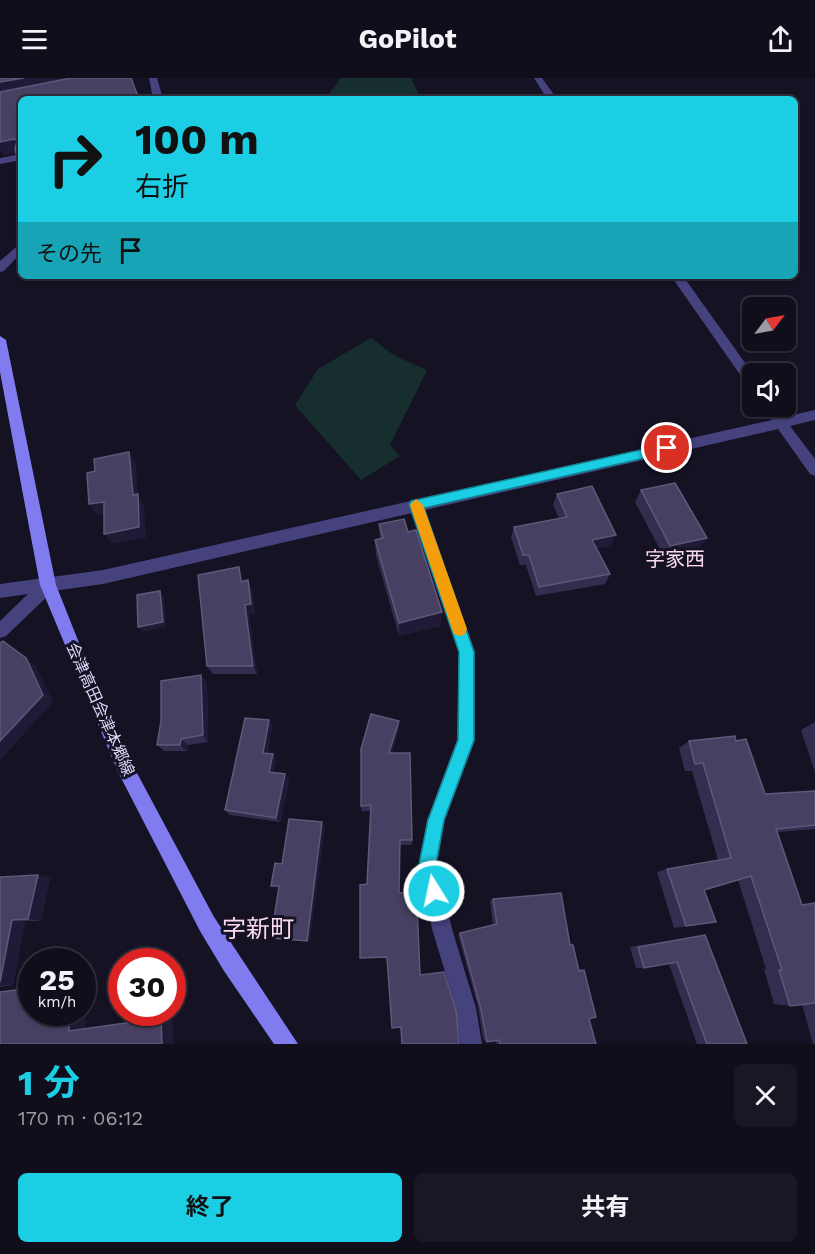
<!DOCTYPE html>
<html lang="ja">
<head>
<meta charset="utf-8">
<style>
  :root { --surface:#100e1b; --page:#191724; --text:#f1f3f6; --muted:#9c9ca3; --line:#302e3a; --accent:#1ccee4 }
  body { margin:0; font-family:"Work Sans","Noto Sans JP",sans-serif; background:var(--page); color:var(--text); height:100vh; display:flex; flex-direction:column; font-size:22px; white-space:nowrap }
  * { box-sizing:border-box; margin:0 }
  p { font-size:20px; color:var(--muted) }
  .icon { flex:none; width:33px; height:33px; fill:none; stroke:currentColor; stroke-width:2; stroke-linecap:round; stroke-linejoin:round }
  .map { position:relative; height:966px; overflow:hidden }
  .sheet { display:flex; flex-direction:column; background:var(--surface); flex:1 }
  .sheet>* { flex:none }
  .top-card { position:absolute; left:18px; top:18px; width:780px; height:183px; border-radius:9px; box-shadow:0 2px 4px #0004,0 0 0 2px var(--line); background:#1ccee4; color:#111; overflow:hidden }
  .needle { width:39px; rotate:58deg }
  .controls { position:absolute; left:742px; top:219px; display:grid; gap:12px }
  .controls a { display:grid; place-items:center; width:54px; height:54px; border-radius:9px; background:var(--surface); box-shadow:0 2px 4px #0004,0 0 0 2px var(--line); font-size:30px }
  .speed { position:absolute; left:18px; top:870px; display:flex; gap:12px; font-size:30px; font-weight:700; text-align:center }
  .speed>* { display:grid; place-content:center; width:78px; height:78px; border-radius:50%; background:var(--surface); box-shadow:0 2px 4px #0004,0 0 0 2px var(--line); line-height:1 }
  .speed small { font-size:15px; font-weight:400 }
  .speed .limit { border:9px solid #d22; background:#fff; color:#111 }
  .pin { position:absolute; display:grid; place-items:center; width:51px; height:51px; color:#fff; margin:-26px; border:3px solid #fff; border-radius:50%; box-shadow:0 2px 6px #0007 }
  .me { position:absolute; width:66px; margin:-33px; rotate:350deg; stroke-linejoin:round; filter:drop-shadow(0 0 4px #0008) }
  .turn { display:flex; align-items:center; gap:21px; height:126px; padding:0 18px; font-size:27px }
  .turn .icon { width:78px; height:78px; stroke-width:2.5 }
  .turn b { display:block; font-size:42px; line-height:51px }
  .then { display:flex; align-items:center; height:57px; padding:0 18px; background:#0003; gap:12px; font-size:22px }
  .round { display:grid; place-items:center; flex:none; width:63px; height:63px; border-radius:9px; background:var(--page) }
  .headline { display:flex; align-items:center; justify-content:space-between; height:102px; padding:0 18px }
  h1 { font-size:36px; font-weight:700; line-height:45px; color:var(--accent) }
  .button { display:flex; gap:12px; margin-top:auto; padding:12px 18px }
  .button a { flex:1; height:69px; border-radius:9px; background:var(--accent); color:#111; font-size:24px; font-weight:700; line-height:69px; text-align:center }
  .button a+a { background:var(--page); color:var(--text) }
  header { display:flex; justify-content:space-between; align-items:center; height:78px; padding:0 18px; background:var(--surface); font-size:27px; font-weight:700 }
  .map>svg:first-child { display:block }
</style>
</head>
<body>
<header><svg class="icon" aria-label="menu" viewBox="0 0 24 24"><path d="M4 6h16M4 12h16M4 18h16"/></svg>GoPilot<svg class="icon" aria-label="share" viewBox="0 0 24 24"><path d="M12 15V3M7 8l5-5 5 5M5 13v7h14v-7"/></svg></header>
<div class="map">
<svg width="815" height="966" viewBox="0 0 815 966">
  <rect width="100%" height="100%" fill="#151224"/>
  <!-- green -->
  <path fill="#162e2d" d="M341,0H411L421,21H325Z
    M371,260L395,278L427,292L390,367L400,378L361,402L295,327L318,291Z"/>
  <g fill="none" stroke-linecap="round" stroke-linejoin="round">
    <!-- street -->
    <path fill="#45427e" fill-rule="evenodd" d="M149,0H157L163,21H153Z
      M534,0H542L557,21H547Z
      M21,76V82L0,86V80Z
      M21,165V175L4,193L0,194V183Z
      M671,198H683L753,296V310L748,308Z
      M763,328H777L784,339L815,332V342L790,348L815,381V398L810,396L778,351L425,432L475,574V662L445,742L437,786L452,851L476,930L482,966H460L456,930L432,851L419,786L427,742L457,662L459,574L412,435L103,506L53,513L6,558L0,560V543L28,516L0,520V506L103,492L772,342Z"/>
    <!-- secondary -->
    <path fill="#807cf0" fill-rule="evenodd" d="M0,258L6,262L56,507L93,600L130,682L214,839L298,966H274L224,893L200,853L118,694L40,507L0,294Z"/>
  </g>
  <!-- wall -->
  <path fill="#352d50" d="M641,412L707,460L699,470L664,479L635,424Z
    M557,416L611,468L597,470L610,496L605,506L536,518L526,487H520L511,459L514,449L559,440L553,427Z
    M379,446L408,454L442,534L440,548L399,558L376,477L375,462L380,461Z
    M243,499L244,503L252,512L255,535L249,536L257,596H213L207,588Z
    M201,597L207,605L208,664L188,667L187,673H164L157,667Z
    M269,642L272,648L268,675L273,676L276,682L274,694L285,696L289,702L280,744L230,737L225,732Z
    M815,644V694L801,652Z
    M399,651L392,675L412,762V767H400L399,815L410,827L420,897L444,894L401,949L387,879L367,806L371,733H362L361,728Z
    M689,663H736L765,716L815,713V751L778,754L802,827L815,826V966H813L802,926L790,928L774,926L764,891H766L738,802L704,812L716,844L674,850L657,794L667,791L718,782L692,693H685L679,670Z
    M0,799L50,800L41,843H25L13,907L0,909Z
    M493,821L570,867L579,891L584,892L589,941L596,966H496V963L487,964L483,961L478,929L458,856L493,847L490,823Z
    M705,857L747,966H697L669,886L644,890H636L630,869Z
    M82,904H86L85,950L173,938V966H0L82,934Z"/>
  <!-- shaded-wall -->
  <path fill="#201a37" d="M24,0H97L0,18V4Z
    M14,61L21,74L3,77L0,71V64Z
    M129,374L136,386L138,418L144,428L146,460L112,466L104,456L133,417Z
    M104,424L111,435L97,437L89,426Z
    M616,457L611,468L588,472L592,462Z
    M707,460L699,470L664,479L670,468Z
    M239,489L243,499L245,513L241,504Z
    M248,502L252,512L255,535L249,536L257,596L253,588L245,527Z
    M160,513L164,518L166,549L142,554L138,549Z
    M442,534L440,548L399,558V545Z
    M26,580L36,588L53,624L0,682V663Z
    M201,597L207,605L208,664L203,657Z
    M269,642L272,648L267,681L263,675Z
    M399,643V651L390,682L389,675Z
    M181,661L188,667L187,673L180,667Z
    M273,676L276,682L273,699L269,694Z
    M285,696L289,702L280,744L276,740Z
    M322,744L325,749L310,864L307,863Z
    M38,797L50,800L41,843L28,841Z
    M12,842L25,843L13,907L0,908Z
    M82,904H86L85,950L69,953L70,934H82Z
    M173,938V966H162L161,940Z"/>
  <!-- building -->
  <path fill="#474062" stroke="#5f587a" stroke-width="1.5" d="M0,0H24L0,4Z
    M71,0H131L139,21H21V98L15,71L17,63L14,61L0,64V14Z
    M129,374L133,417L138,416L139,449L104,456V424L89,426L87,395L95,393L94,381Z
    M675,405L707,460L670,468L641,412Z
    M592,408L616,457L592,462L610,496L539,509L529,477H523L514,449L567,439L557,416Z
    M404,441L408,454L416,452L442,534L399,545L375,462L383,460L379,446Z
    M239,489L241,504L248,502L251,526L245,527L253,588H207L198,497Z
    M160,513L163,544L138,549L137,517Z
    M3,563L26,580L43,617L0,663V565Z
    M201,597L203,657L181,661L180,667H157L161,643V603Z
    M371,636L399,643L389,675H410L412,762H400L399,815L410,814V827H417L420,897L444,894L456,932L459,966H402L401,949L392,950L387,879L360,880V807L367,806L371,727L361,728V671Z
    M245,640L269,642L263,675L273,676L269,694L285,696L276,740L225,732Z
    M735,658L736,663L746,661L765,716L815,713V747L776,751L802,827L815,825V925L790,928L779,892H782L751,798L704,812L716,844L686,848L667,791L731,780L703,685L695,686L689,663Z
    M289,741L322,744L307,863L271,860L279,808H271L275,785L282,786Z
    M38,797L28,841L12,842L0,904V799Z
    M561,815L570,867H573L579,893L584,892L596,939L589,941L596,966H500L499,962L487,964L481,931L460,855L497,846L493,821Z
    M705,857L747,966H707L677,884L644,890L638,869Z
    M32,910V934H70L69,953L161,940L162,966H0V914Z"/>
  <!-- route -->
  <path fill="#1ccee4" stroke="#128694" stroke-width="1.5" d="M667,366L673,370L667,375L424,430L474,574V662L444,742L436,786L442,813L440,819L434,822L427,819L419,786L428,742L458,662L459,574L409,426L411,423Z"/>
  <!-- slow -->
  <path fill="#f59e0b" d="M416,421L423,427L467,551L465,556L460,558L454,556L452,551L410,427Z"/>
  <g text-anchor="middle" stroke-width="6" stroke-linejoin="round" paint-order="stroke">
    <!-- street labels -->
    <g font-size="16" fill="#dedafb" stroke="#151224">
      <text transform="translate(101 631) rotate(66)" y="6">会津高田会津本郷線</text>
    </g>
    <!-- quarter labels -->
    <g font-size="20" fill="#fbdbef" stroke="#151224">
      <text x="675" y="488">字家西</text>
    </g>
    <!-- near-quarter labels -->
    <g font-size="24" fill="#fbdbef" stroke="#151224">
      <text x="258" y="859">字新町</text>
    </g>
  </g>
</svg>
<div class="controls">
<a><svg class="needle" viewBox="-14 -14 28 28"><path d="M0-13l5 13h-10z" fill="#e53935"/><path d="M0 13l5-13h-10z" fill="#9c9ca3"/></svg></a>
<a><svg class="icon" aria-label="sound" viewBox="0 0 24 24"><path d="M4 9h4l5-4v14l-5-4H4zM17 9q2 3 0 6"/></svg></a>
</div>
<div class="speed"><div>25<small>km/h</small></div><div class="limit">30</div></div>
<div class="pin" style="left:667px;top:370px;background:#d93025"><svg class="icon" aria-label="arrive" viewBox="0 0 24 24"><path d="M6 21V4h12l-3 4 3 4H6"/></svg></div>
<svg class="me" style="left:434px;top:813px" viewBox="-20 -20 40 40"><circle r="17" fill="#1ccee4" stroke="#fff" stroke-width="3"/><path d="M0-11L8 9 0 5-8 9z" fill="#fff"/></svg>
<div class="top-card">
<div class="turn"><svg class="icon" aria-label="right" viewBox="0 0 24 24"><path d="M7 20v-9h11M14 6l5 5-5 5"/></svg><div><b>100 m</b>右折</div></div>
<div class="then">その先<svg class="icon" aria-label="arrive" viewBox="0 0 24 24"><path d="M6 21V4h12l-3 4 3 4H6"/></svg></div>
</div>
</div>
<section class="sheet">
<div class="headline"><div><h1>1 分</h1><p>170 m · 06:12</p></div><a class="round"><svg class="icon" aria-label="close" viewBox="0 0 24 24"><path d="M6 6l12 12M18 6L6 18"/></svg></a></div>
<div class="button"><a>終了</a><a>共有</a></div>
</section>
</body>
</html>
